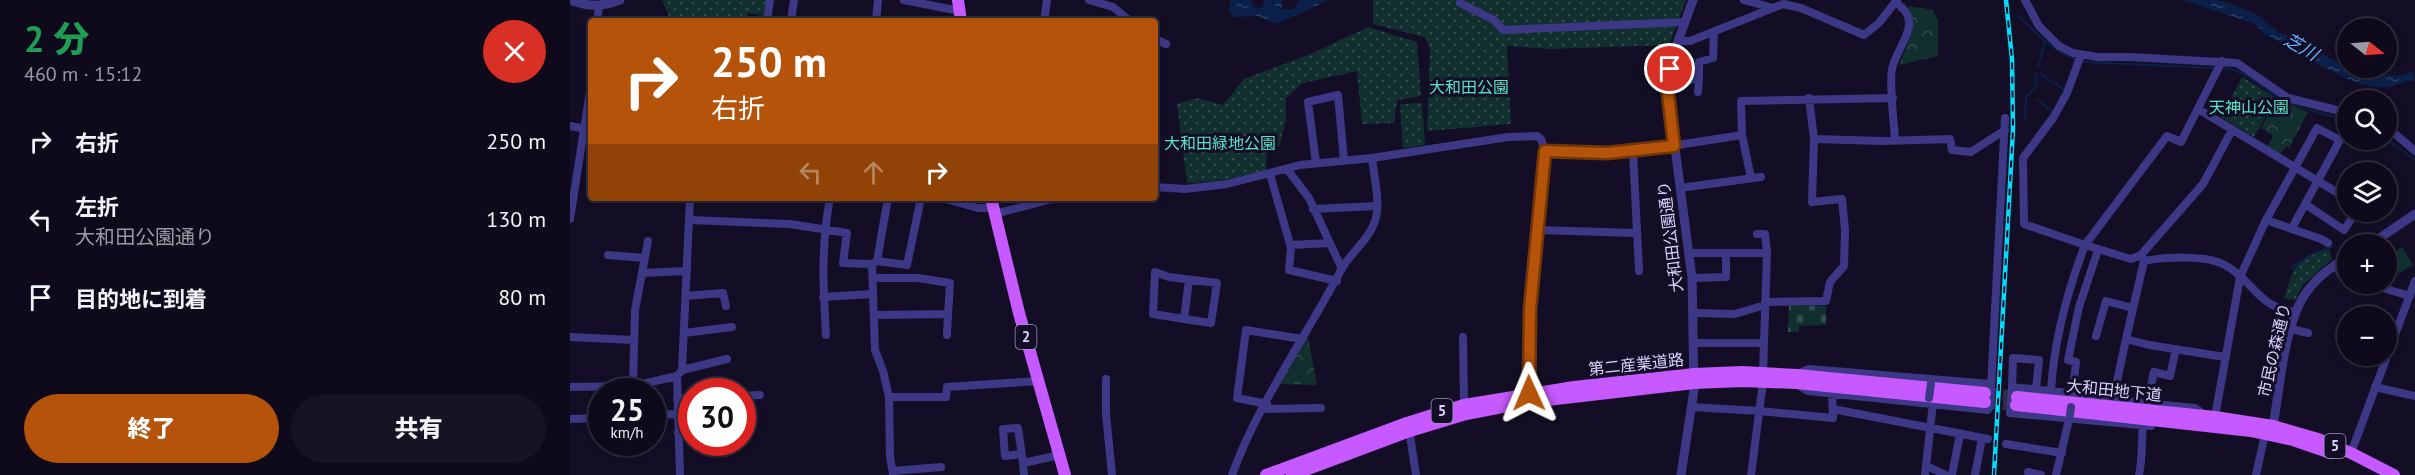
<!DOCTYPE html>
<html lang="ja">
<head>
<meta charset="utf-8">
<style>
  :root { --surface:#0e0a1c; --page:#171325; --text:#f1f3f6; --muted:#9b9aa3; --line:#2e2b3b; --accent:#b45309 }
  body { margin:0; font-family:"PT Sans","Noto Sans JP",sans-serif; background:var(--page); color:var(--text); height:100vh; display:flex; flex-direction:column; font-size:22px; white-space:nowrap }
  * { box-sizing:border-box; margin:0 }
  p { font-size:20px; color:var(--muted) }
  .icon { flex:none; width:33px; height:33px; fill:none; stroke:currentColor; stroke-width:2; stroke-linecap:round; stroke-linejoin:round }
  .map { position:relative; flex:1; overflow:hidden }
  .details { display:flex; flex-direction:column; background:var(--surface); width:570px }
  .details>* { flex:none }
  .hud { position:absolute; left:18px; top:18px; width:570px; height:183px; border-radius:6px; box-shadow:0 3px 9px #0003,0 0 0 2px var(--line); background:#b45309; color:#fff; overflow:hidden }
  .needle { width:39px; rotate:107deg }
  .tools { position:absolute; left:1767px; top:18px; display:grid; gap:12px }
  .tools a { display:grid; place-items:center; width:60px; height:60px; border-radius:50%; background:var(--surface); box-shadow:0 3px 9px #0003,0 0 0 2px var(--line); font-size:30px }
  .speed { position:absolute; left:18px; top:378px; display:flex; gap:12px; font-size:30px; font-weight:700; text-align:center }
  .speed>* { display:grid; place-content:center; width:78px; height:78px; border-radius:50%; background:var(--surface); box-shadow:0 3px 9px #0003,0 0 0 2px var(--line); line-height:1 }
  .speed small { font-size:15px; font-weight:400 }
  .speed .limit { border:9px solid #d22; background:#fff; color:#111 }
  .pin { position:absolute; display:grid; place-items:center; width:51px; height:51px; color:#fff; margin:-26px; border:3px solid #fff; border-radius:50%; box-shadow:0 2px 6px #0007 }
  .me { position:absolute; width:66px; margin:-33px; rotate:359deg; stroke-linejoin:round; filter:drop-shadow(0 0 4px #0008) }
  .turn { display:flex; align-items:center; gap:21px; height:126px; padding:0 24px; font-size:27px }
  .turn .icon { width:78px; height:78px; stroke-width:2.5 }
  .turn b { display:block; font-size:42px; line-height:51px }
  .lanes { display:flex; align-items:center; height:57px; padding:0 24px; background:#0003; justify-content:center; gap:30px; direction:ltr }
  .lanes .off { opacity:.35 }
  .round { display:grid; place-items:center; flex:none; width:63px; height:63px; border-radius:32px; background:var(--page) }
  .summary { display:flex; align-items:center; justify-content:space-between; height:102px; padding:0 24px }
  h1 { font-size:36px; font-weight:800; line-height:45px; color:#1e9e55 }
  .button { display:flex; gap:12px; margin-top:auto; padding:12px 24px }
  .button a { flex:1; height:69px; border-radius:36px; background:var(--accent); color:#fff; font-size:24px; font-weight:800; line-height:69px; text-align:center }
  .button a+a { background:var(--page); color:var(--text) }
  ul { padding:0; list-style:none }
  li { display:flex; align-items:center; gap:18px; height:78px; padding:0 24px }
  li div { flex:1 }
  li b { display:block; font-size:22px }
  li em { font-style:normal }
  main { display:flex; flex:1; min-height:0 }
  .map>svg:first-child { display:block }
</style>
</head>
<body>
<main>
<section class="details">
<div class="summary"><div><h1>2 分</h1><p>460 m · 15:12</p></div><a class="round" style="background:#d93025;color:#fff"><svg class="icon" aria-label="close" viewBox="0 0 24 24"><path d="M6 6l12 12M18 6L6 18"/></svg></a></div>
<ul>
<li><svg class="icon" aria-label="right" viewBox="0 0 24 24"><path d="M7 20v-9h11M14 6l5 5-5 5"/></svg><div><b>右折</b></div><em>250 m</em></li>
<li><svg class="icon" aria-label="left" viewBox="0 0 24 24"><path d="M17 20v-9H6M10 6l-5 5 5 5"/></svg><div><b>左折</b><p>大和田公園通り</p></div><em>130 m</em></li>
<li><svg class="icon" aria-label="arrive" viewBox="0 0 24 24"><path d="M6 21V4h12l-3 4 3 4H6"/></svg><div><b>目的地に到着</b></div><em>80 m</em></li>
</ul>
<div class="button"><a>終了</a><a>共有</a></div>
</section>
<div class="map">
<svg width="1845" height="475" viewBox="0 0 1845 475">
  <defs>
    <pattern id="grass-dots" width="8" height="8" patternUnits="userSpaceOnUse" patternTransform="scale(1.5)"><rect width="8" height="8" fill="#112f2f"/><path d="M2 2h.1M6 6h.1" fill="none" stroke="#334c4e" stroke-width="1.8" stroke-linecap="round"/></pattern>
    <pattern id="forest-crowns" width="20" height="18" patternUnits="userSpaceOnUse" patternTransform="scale(1.5)"><rect width="20" height="18" fill="#112f2f"/><path d="M2 6a3 3 0 1 1 6 0M12 15a3 3 0 1 1 6 0" fill="none" stroke="#334c4e"/></pattern>
    <pattern id="cemetery-stones" width="16" height="16" patternUnits="userSpaceOnUse" patternTransform="scale(1.5)"><rect width="16" height="16" fill="#112f2f"/><path d="M2 7V4a2 2 0 0 1 4 0v3zM10 15v-3a2 2 0 0 1 4 0v3z" fill="#334c4e"/></pattern>
    <pattern id="water-ripples" width="26" height="14" patternUnits="userSpaceOnUse" patternTransform="scale(1.5)"><rect width="26" height="14" fill="#0b2048"/><path d="M2 4q2-2 4 0t4 0M15 11q2-2 4 0t4 0" fill="none" stroke="#2e4063"/></pattern>
  </defs>
  <rect width="100%" height="100%" fill="#130e25"/>
  <!-- grass -->
  <path fill="url(#grass-dots)" d="M92,0H197L195,16L178,13L176,21H101Z
    M803,0H1116L1099,45L981,49L937,46L941,124L857,131L860,50L855,37L803,24Z
    M798,27L847,42L851,96L827,100L824,123L792,124L787,71L733,83L716,98V119L709,147L697,149L696,170L655,180L617,183L607,104L628,98L653,105L674,79L741,54Z
    M1672,77L1706,98L1684,137L1651,117Z
    M852,103L855,145L833,148L830,104Z
    M1759,249L1762,259L1733,285L1725,300L1714,298C1724,269 1724,256 1759,249Z"/>
  <!-- forest -->
  <path fill="url(#forest-crowns)" d="M1338,6L1363,10L1368,20V56L1329,65C1339,42 1345,32 1338,6Z
    M1707,99L1738,112L1719,148L1716,146L1710,154L1697,147L1703,136L1691,128Z
    M735,338H738L747,385L710,384Z"/>
  <!-- cemetery -->
  <path fill="url(#cemetery-stones)" d="M1219,305L1256,306V325L1229,326V332H1218Z"/>
  <!-- pitch -->
  <path fill="#112f2f" d="M1832,247L1843,265L1817,281V256Z"/>
  <!-- water -->
  <path fill="url(#water-ripples)" d="M661,0H681L684,7L692,8L695,0H712V9L722,10L730,0H759L707,24L687,16L663,17L659,9Z
    M1612,0H1648L1661,4L1688,15L1709,33L1719,35L1745,53L1753,54L1783,70L1800,75L1831,76L1843,71L1845,81H1835L1834,84L1830,83C1795,103 1728,49 1696,35L1685,24Z"/>
  <g fill="none" stroke-linecap="round" stroke-linejoin="round">
    <!-- stream -->
    <path stroke="#0b2048" stroke-width="2" d="M1448,16C1469,35 1486,55 1514,62L1645,68
      M1468,68L1475,42
      M1651,68C1675,69 1693,90 1714,100C1733,110 1757,114 1778,121
      M1472,75L1495,90
      M1467,100L1484,112
      M1455,118L1456,98L1467,84L1465,82L1467,74
      M1470,129L1479,117
      M1816,139L1845,160
      M1721,268L1740,255L1761,247"/>
    <!-- primary-tunnel -->
    <path stroke="#312b46" stroke-width="12" stroke-dasharray="12 6" stroke-linecap="butt" d="M1415,393L1447,397
      M1415,402L1446,405"/>
    <!-- minor -->
    <path stroke="#3d3886" stroke-width="8" d="M334,0L390,11
      M519,0L543,7L560,21
      M1174,0L1203,8
      M1455,0L1469,26L1489,46L1503,53L1528,57H1559L1667,63L1718,98L1778,113
      M890,3L924,20L933,30L1115,22
      M27,21L29,7
      M197,21L200,0
      M221,21L224,0
      M306,21L308,0
      M474,21L477,0
      M585,39L596,44
      M1108,41H1120L1213,4L1231,8L1294,35L1309,23L1327,0
      M1652,61L1611,142L1597,136L1515,245L1561,259L1571,255L1633,184L1662,130
      M1098,81L1129,79V62L1143,58L1144,32
      M1128,92L1129,79
      M1628,109L1778,199
      M0,126L21,130
      M1816,126L1845,151
      M1172,135L1181,178
      M1244,139L1313,141L1380,139L1382,150L1401,152L1435,130
      M1325,140C1324,123 1319,83 1322,69C1327,45 1356,22 1325,2
      M975,151L1015,154L1063,152L1172,135L1171,101L1323,98
      M1063,152L1069,271
      M746,163L738,102L768,95L774,161
      M717,169L739,198L772,269
      M700,174L721,248L719,270L767,281
      M585,187L615,189L657,184L730,165L802,158L938,137L967,136L971,139L975,151L960,309L959,393
      M1110,188L1191,177
      M318,198L307,261L337,265L351,198
      M372,198L408,208H423
      M1735,204L1774,230L1786,212
      M743,209L807,206
      M424,214L486,198
      M0,219L21,85
      M119,220L220,224L277,233L273,263L302,264L307,261
      M1696,220L1751,239L1758,243
      M967,230L1066,233
      M1187,234H1195L1197,253L1193,372
      M720,245L760,243
      M1120,253H1197
      M38,255L74,258
      M1571,255L1574,261L1556,339L1579,345L1655,357
      M1574,261C1595,257 1634,255 1653,264C1683,279 1688,309 1726,312
      M302,264L305,350L313,371L319,397L320,456L323,475
      M1766,264L1771,275L1778,277
      M72,273L117,271
      M303,278H348L380,283L378,314L304,315
      M1122,278L1156,277V253
      M1799,284L1840,296
      M116,296L153,293L156,306
      M253,297L303,294
      M1195,302L1256,301L1260,282L1274,266L1275,230L1272,199L1242,202L1244,139L1239,98
      M1123,313L1165,314L1195,305
      M614,319L583,314L585,272L599,277L647,283L641,323L614,319L619,280
      M1721,329L1738,333
      M114,333L162,327
      M256,335C253,286 251,246 260,198
      M377,335L378,314
      M1526,336L1536,301L1563,308
      M0,337L64,340
      M893,337L894,405
      M1123,343H1194
      M112,370L157,359
      M1227,374L1239,369L1421,384
      M536,379V414L542,475
      M63,386L65,310L78,241
      M1230,386L1238,391L1418,410L1420,406L1435,118
      M0,387L63,386L107,376
      M1442,387L1443,358L1469,360L1466,389
      M1805,387L1845,396
      M1481,391C1484,340 1497,292 1515,245L1454,224L1453,158L1483,118L1497,93L1511,55
      M172,396L190,395
      M319,397H376L377,387L469,381
      M107,399L122,398
      M1502,399L1506,362L1498,360L1509,307L1528,250
      M1543,400L1556,339
      M1577,403L1584,372L1600,376L1606,349
      M697,404L667,398L676,330L732,339
      M1121,407L1190,411L1263,418L1262,394
      M694,409L751,408
      M1263,409L1418,439
      M82,415L107,414
      M1645,417L1670,277L1696,220L1747,128L1770,140L1722,228
      M0,419L32,418
      M1581,426L1440,413L1442,387L1498,393L1503,396L1625,408L1635,415
      M839,429L846,475
      M108,433H122
      M1436,444L1492,453
      M1781,453L1845,281
      M451,454L435,456L433,429L448,428L453,463
      M1357,466L1376,475
      M323,471L371,467
      M1458,472L1471,475
      M110,475L107,376L112,370L120,198
      M454,475L453,463L490,455
      M662,475C687,405 737,335 771,270C780,253 799,240 805,221C811,203 804,177 802,158
      M1181,475L1193,382
      M1355,475L1363,403
      M1382,475L1390,434
      M1405,475L1412,438
      M1486,475L1500,415
      M1569,475C1573,457 1571,443 1573,425
      M1686,475L1695,434"/>
    <!-- tertiary -->
    <path stroke="#3d3886" stroke-width="9" d="M0,0C18,7 31,7 50,0
      M1801,244L1845,214
      M1702,431C1710,392 1713,325 1736,293C1747,277 1761,267 1778,257
      M1111,475L1124,390L1122,278L1098,94L1103,55L1123,0"/>
    <!-- primary -->
    <path stroke="#c659ff" stroke-width="12" d="M388,0L391,21
      M421,198L449,313L495,475
      M1447,397L1645,417L1703,426L1748,439L1781,453L1824,475
      M1446,405L1681,431L1723,440L1761,453
      M696,475L837,423L894,405L1004,387L1124,374L1172,372L1227,375L1415,393
      M722,475L840,431L896,414L960,402L1124,383L1172,381L1227,383L1415,402"/>
    <!-- rail casing -->
    <g stroke="#00ddfd" stroke-width="4.5">
      <path id="rail" d="M1424,475L1443,129L1442,59L1436,0"/>
    </g>
    <!-- rail -->
    <use href="#rail" stroke="#130e25" stroke-width="2" stroke-dasharray="7" stroke-linecap="butt"/>
    <!-- minor-bridge -->
    <path stroke="#3d3886" stroke-width="8" d="M1359,398L1361,383
      M1500,415L1501,407"/>
  </g>
  <g fill="none" stroke-linecap="round" stroke-linejoin="round">
    <!-- route casing -->
    <g stroke="#753606" stroke-width="15">
      <path id="route" d="M959,393L960,309L975,151L1037,153L1104,146L1098,93L1100,69"/>
    </g>
    <!-- route -->
    <use href="#route" stroke="#b45309" stroke-width="10"/>
  </g>
  <g text-anchor="middle" stroke-width="6" stroke-linejoin="round" paint-order="stroke">
    <!-- shield labels -->
    <g fill="#130e25" stroke="#9e97be" stroke-width="1.5">
      <rect x="445.5" y="325" width="21" height="24" rx="4.5"/>
      <rect x="861.5" y="399" width="21" height="24" rx="4.5"/>
      <rect x="1754.5" y="434" width="21" height="24" rx="4.5"/>
    </g>
    <g font-size="15" font-weight="bold" fill="#d9d2ff">
      <text x="456" y="342">2</text>
      <text x="872" y="416">5</text>
      <text x="1765" y="451">5</text>
    </g>
    <!-- park labels -->
    <g font-size="16" fill="#5be3c4" stroke="#130e25">
      <text x="899" y="93">大和田公園</text>
      <text x="1679" y="113">天神山公園</text>
      <text x="650" y="149">大和田緑地公園</text>
    </g>
    <!-- street labels -->
    <g font-size="16" fill="#d9d2ff" stroke="#130e25">
      <text transform="translate(1100 237) rotate(-97)" y="6">大和田公園通り</text>
      <text transform="translate(1704 350) rotate(-77)" y="6">市民の森通り</text>
      <text transform="translate(1066 364) rotate(-6)" y="6">第二産業道路</text>
      <text transform="translate(1544 390) rotate(6)" y="6">大和田地下道</text>
    </g>
    <!-- water labels -->
    <g font-size="18" font-style="italic" fill="#60b1ff" stroke="#130e25">
      <text transform="translate(1731 47) rotate(30)" y="6">芝川</text>
    </g>
  </g>
</svg>
<div class="tools">
<a><svg class="needle" viewBox="-14 -14 28 28"><path d="M0-13l5 13h-10z" fill="#e53935"/><path d="M0 13l5-13h-10z" fill="#9b9aa3"/></svg></a>
<a><svg class="icon" aria-label="search" viewBox="0 0 24 24"><circle cx="10" cy="10" r="6"/><path d="M15 15l6 6"/></svg></a>
<a><svg class="icon" aria-label="layers" viewBox="0 0 24 24"><path d="M12 4l9 5-9 5-9-5zM3 14l9 5 9-5"/></svg></a>
<a>+</a>
<a>−</a>
</div>
<div class="speed"><div>25<small>km/h</small></div><div class="limit">30</div></div>
<div class="pin" style="left:1100px;top:69px;background:#d93025"><svg class="icon" aria-label="arrive" viewBox="0 0 24 24"><path d="M6 21V4h12l-3 4 3 4H6"/></svg></div>
<svg class="me" style="left:959px;top:393px" viewBox="-20 -20 40 40"><path d="M0-17L14 15 0 8-14 15z" fill="#b45309" stroke="#fff" stroke-width="4"/></svg>
<div class="hud">
<div class="turn"><svg class="icon" aria-label="right" viewBox="0 0 24 24"><path d="M7 20v-9h11M14 6l5 5-5 5"/></svg><div><b>250 m</b>右折</div></div>
<div class="lanes"><svg class="icon off" aria-label="left" viewBox="0 0 24 24"><path d="M17 20v-9H6M10 6l-5 5 5 5"/></svg><svg class="icon off" aria-label="ahead" viewBox="0 0 24 24"><path d="M12 20V5M6 11l6-6 6 6"/></svg><svg class="icon" aria-label="right" viewBox="0 0 24 24"><path d="M7 20v-9h11M14 6l5 5-5 5"/></svg></div>
</div>
</div>
</main>
</body>
</html>
